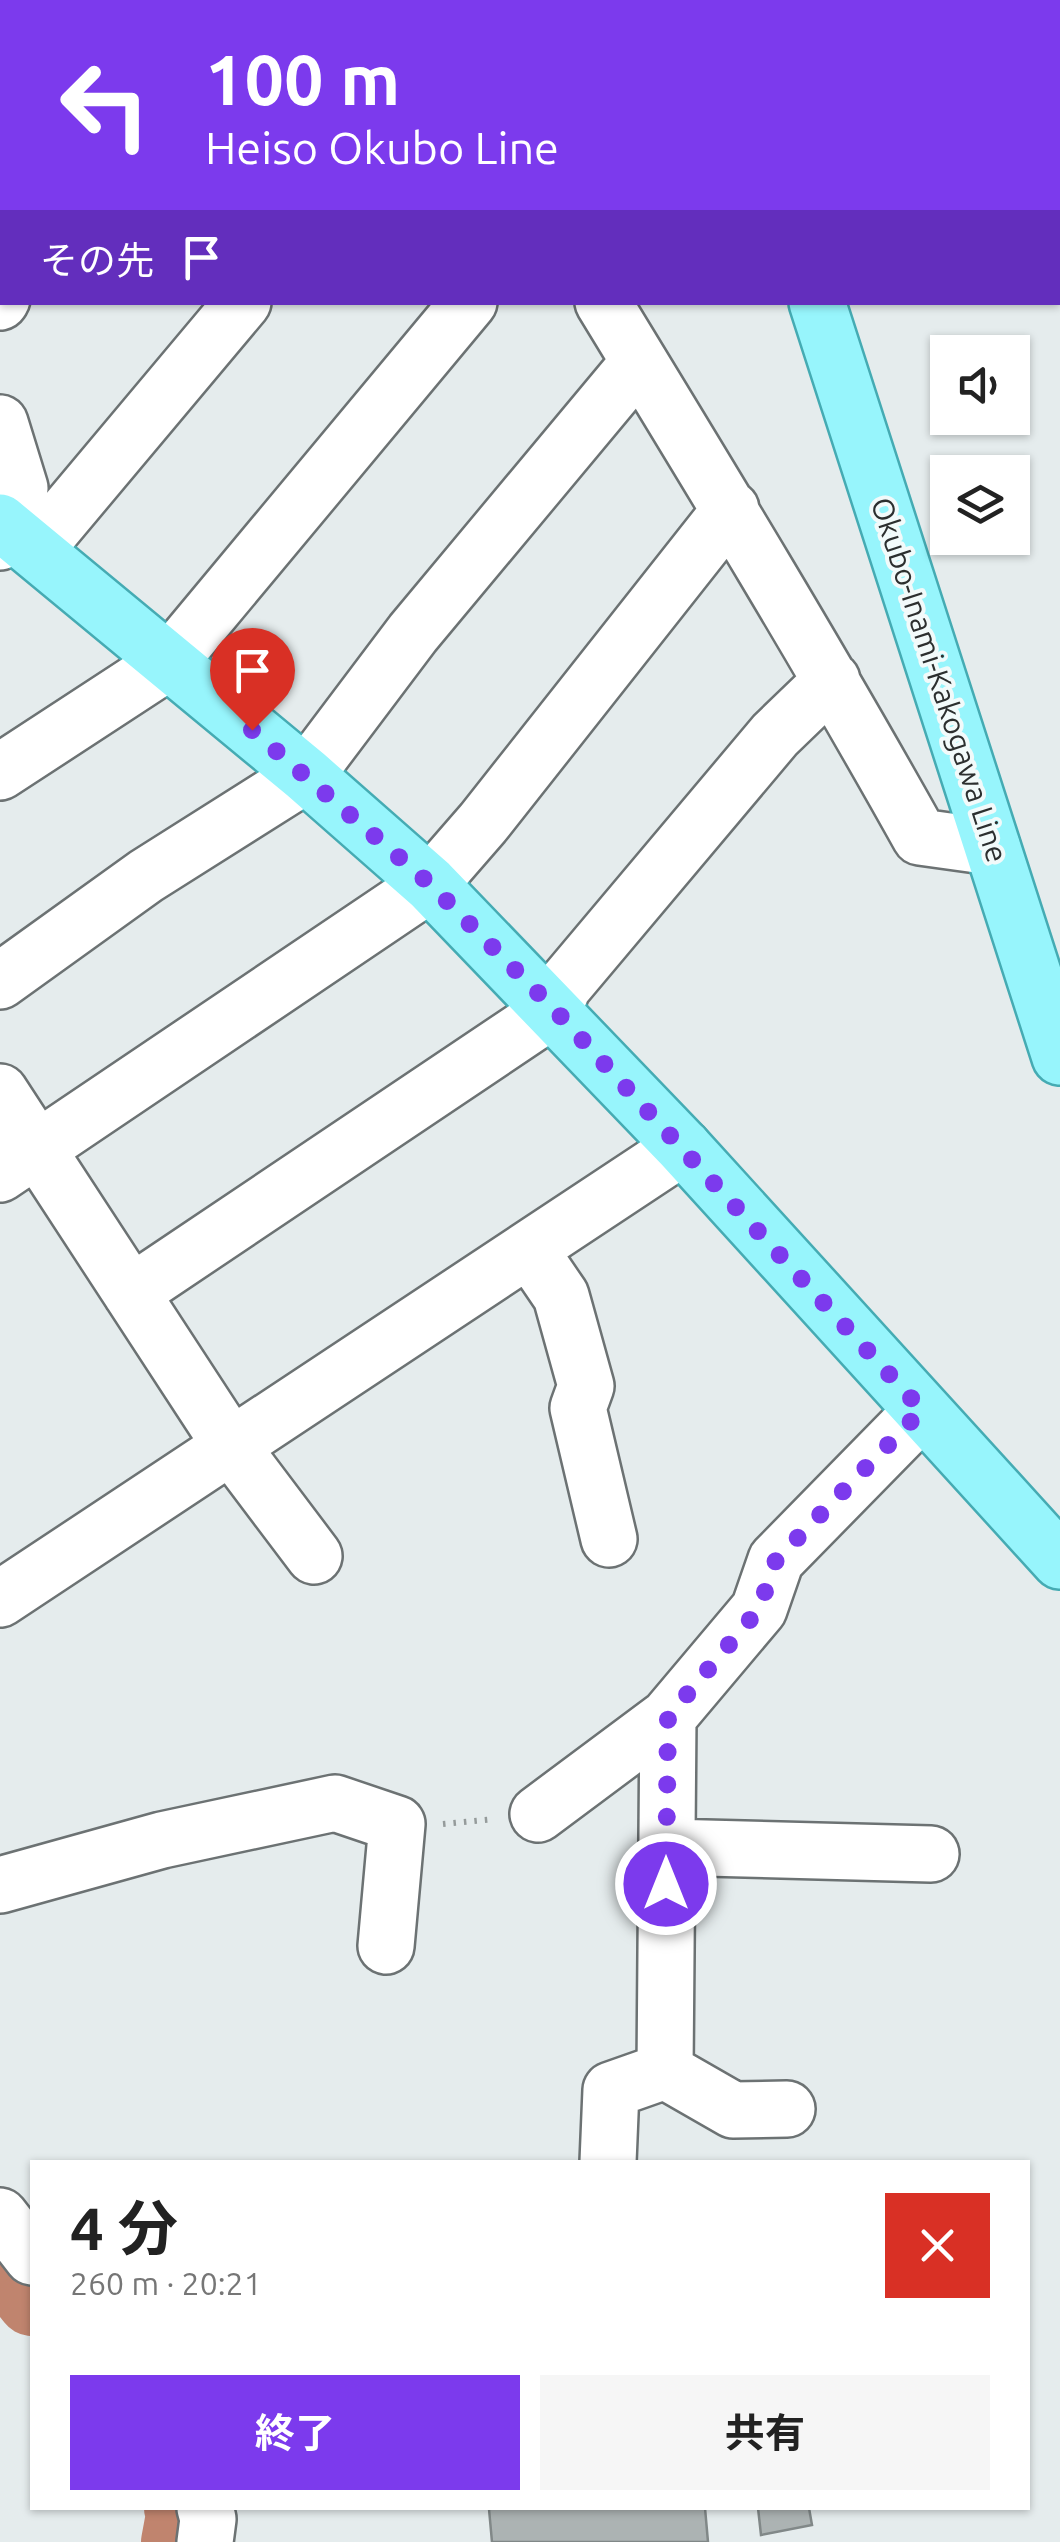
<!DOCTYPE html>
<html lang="ja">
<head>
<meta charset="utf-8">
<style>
  :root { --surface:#fff; --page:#f6f6f6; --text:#222; --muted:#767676; --accent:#7c3aed }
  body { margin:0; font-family:Ubuntu,"Noto Sans JP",sans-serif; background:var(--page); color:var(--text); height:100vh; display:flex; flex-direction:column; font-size:38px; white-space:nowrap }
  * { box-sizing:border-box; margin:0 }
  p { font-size:32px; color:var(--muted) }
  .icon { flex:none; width:55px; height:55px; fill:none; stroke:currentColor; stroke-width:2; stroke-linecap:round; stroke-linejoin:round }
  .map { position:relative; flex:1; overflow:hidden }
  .side { position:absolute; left:30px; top:2160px; width:1000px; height:350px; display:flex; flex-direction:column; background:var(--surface); border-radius:0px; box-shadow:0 2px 8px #0004 }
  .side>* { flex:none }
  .guide { position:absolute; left:0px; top:0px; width:1060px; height:305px; box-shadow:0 2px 8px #0004; background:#7c3aed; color:#fff; overflow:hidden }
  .tools { position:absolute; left:930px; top:335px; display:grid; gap:20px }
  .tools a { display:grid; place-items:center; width:100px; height:100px; border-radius:0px; background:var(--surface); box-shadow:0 2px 8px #0004; font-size:50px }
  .pin { position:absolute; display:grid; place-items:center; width:85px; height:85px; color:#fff; margin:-102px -42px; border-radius:50% 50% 50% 0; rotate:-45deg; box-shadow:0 0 10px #0007 }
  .pin .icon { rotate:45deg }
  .me { position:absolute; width:110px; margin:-55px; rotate:0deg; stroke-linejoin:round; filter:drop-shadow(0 0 8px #0008) }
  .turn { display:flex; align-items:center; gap:35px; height:210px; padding:0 40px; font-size:45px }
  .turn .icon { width:130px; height:130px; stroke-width:2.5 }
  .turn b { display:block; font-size:70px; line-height:85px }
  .then { display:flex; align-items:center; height:95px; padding:0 40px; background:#0003; gap:20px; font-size:38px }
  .round { display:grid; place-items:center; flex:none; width:105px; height:105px; border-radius:0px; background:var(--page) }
  .summary { display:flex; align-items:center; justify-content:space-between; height:170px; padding:0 40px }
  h1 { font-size:60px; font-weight:700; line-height:75px }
  .primary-button { display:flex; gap:20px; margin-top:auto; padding:20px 40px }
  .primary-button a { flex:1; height:115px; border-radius:0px; background:var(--accent); color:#fff; font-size:40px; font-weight:700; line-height:115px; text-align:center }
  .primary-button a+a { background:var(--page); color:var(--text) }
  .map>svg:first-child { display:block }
</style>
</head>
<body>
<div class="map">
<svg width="1060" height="2542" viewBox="0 0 1060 2542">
  <rect width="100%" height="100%" fill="#e5eced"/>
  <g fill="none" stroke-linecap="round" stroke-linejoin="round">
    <!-- river -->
    <path stroke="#c0846e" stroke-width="70" d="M0,2260L32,2301
      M176,2542L181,2515L179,2508"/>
  </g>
  <!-- building -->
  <path fill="#acb3b3" stroke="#818888" stroke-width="2.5" d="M501,2508H705L708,2542H492L489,2509Z
    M758,2508H809L812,2525L761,2535Z"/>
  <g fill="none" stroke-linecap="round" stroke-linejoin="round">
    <!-- minor casing -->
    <g stroke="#6c7273" stroke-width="60">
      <path id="minor" d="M225,0L228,2
        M461,0L462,2
        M46,2L48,0
        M0,51L2,48
        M0,302L2,299
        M603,302C711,479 819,656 920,837L992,847
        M0,423L20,488L13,532L0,542
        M35,550L243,302
        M0,772L170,661L469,302
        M0,981L146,876L306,775L413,633L639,362
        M0,1092L231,1446L314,1556
        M0,1174L430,884L483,823L731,509
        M529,1249L561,1296L586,1386L578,1408L609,1539
        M131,1293L554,1009L563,987L775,735L832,680
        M0,1599L683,1147
        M538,1814L668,1717
        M667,1847L931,1854
        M0,1885L162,1840L335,1803L397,1824L386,1946
        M665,2071L733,2110L787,2109
        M608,2162L611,2090L665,2071L668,1717L759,1609L776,1560L922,1411
        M0,2216L32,2257
        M205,2508L208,2519L205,2542"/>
    </g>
    <!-- major casing -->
    <g stroke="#45abb3" stroke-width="60">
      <path id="major" d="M717,0L718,2
        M817,302L1060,1057
        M0,522L306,775L430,884L683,1147L1060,1561"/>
    </g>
    <!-- path -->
    <path stroke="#959b9b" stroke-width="6" stroke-dasharray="2.5 8" stroke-linecap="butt" d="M443,1824L495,1819"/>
    <!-- minor -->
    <use href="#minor" stroke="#fff" stroke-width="55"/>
    <!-- major -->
    <use href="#major" stroke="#97f5fc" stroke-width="55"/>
  </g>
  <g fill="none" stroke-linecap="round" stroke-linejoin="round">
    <!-- route -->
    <path stroke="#7c3aed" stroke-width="18" stroke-dasharray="0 32.4" d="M252,730L430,884L554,1009L922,1410L776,1560L759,1609L668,1717L666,1884"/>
  </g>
  <g text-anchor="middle" stroke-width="8" stroke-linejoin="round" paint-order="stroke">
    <!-- street labels -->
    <g font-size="30" fill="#2c2f2f" stroke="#f2fafa">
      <text transform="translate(939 680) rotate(72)" y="10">Okubo-Inami-Kakogawa Line</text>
    </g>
  </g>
</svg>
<div class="tools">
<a><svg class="icon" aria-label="sound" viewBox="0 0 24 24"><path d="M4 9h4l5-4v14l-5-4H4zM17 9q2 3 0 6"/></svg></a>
<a><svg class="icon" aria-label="layers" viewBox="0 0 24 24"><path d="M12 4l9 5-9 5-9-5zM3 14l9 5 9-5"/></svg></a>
</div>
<div class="pin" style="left:252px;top:730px;background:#d93025"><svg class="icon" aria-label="arrive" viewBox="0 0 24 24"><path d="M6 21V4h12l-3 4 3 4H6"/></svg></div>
<svg class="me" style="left:666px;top:1884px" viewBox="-20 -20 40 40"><circle r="17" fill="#7c3aed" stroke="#fff" stroke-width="3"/><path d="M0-11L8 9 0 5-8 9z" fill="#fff"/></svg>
<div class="guide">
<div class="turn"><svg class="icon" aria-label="left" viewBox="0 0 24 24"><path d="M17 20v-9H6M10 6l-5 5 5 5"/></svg><div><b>100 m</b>Heiso Okubo Line</div></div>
<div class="then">その先<svg class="icon" aria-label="arrive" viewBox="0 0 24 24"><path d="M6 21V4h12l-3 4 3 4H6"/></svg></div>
</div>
<section class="side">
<div class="summary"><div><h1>4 分</h1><p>260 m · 20:21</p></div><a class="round" style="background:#d93025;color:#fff"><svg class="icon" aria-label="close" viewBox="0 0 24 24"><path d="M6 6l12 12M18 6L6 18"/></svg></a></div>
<div class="primary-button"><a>終了</a><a>共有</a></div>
</section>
</div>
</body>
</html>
